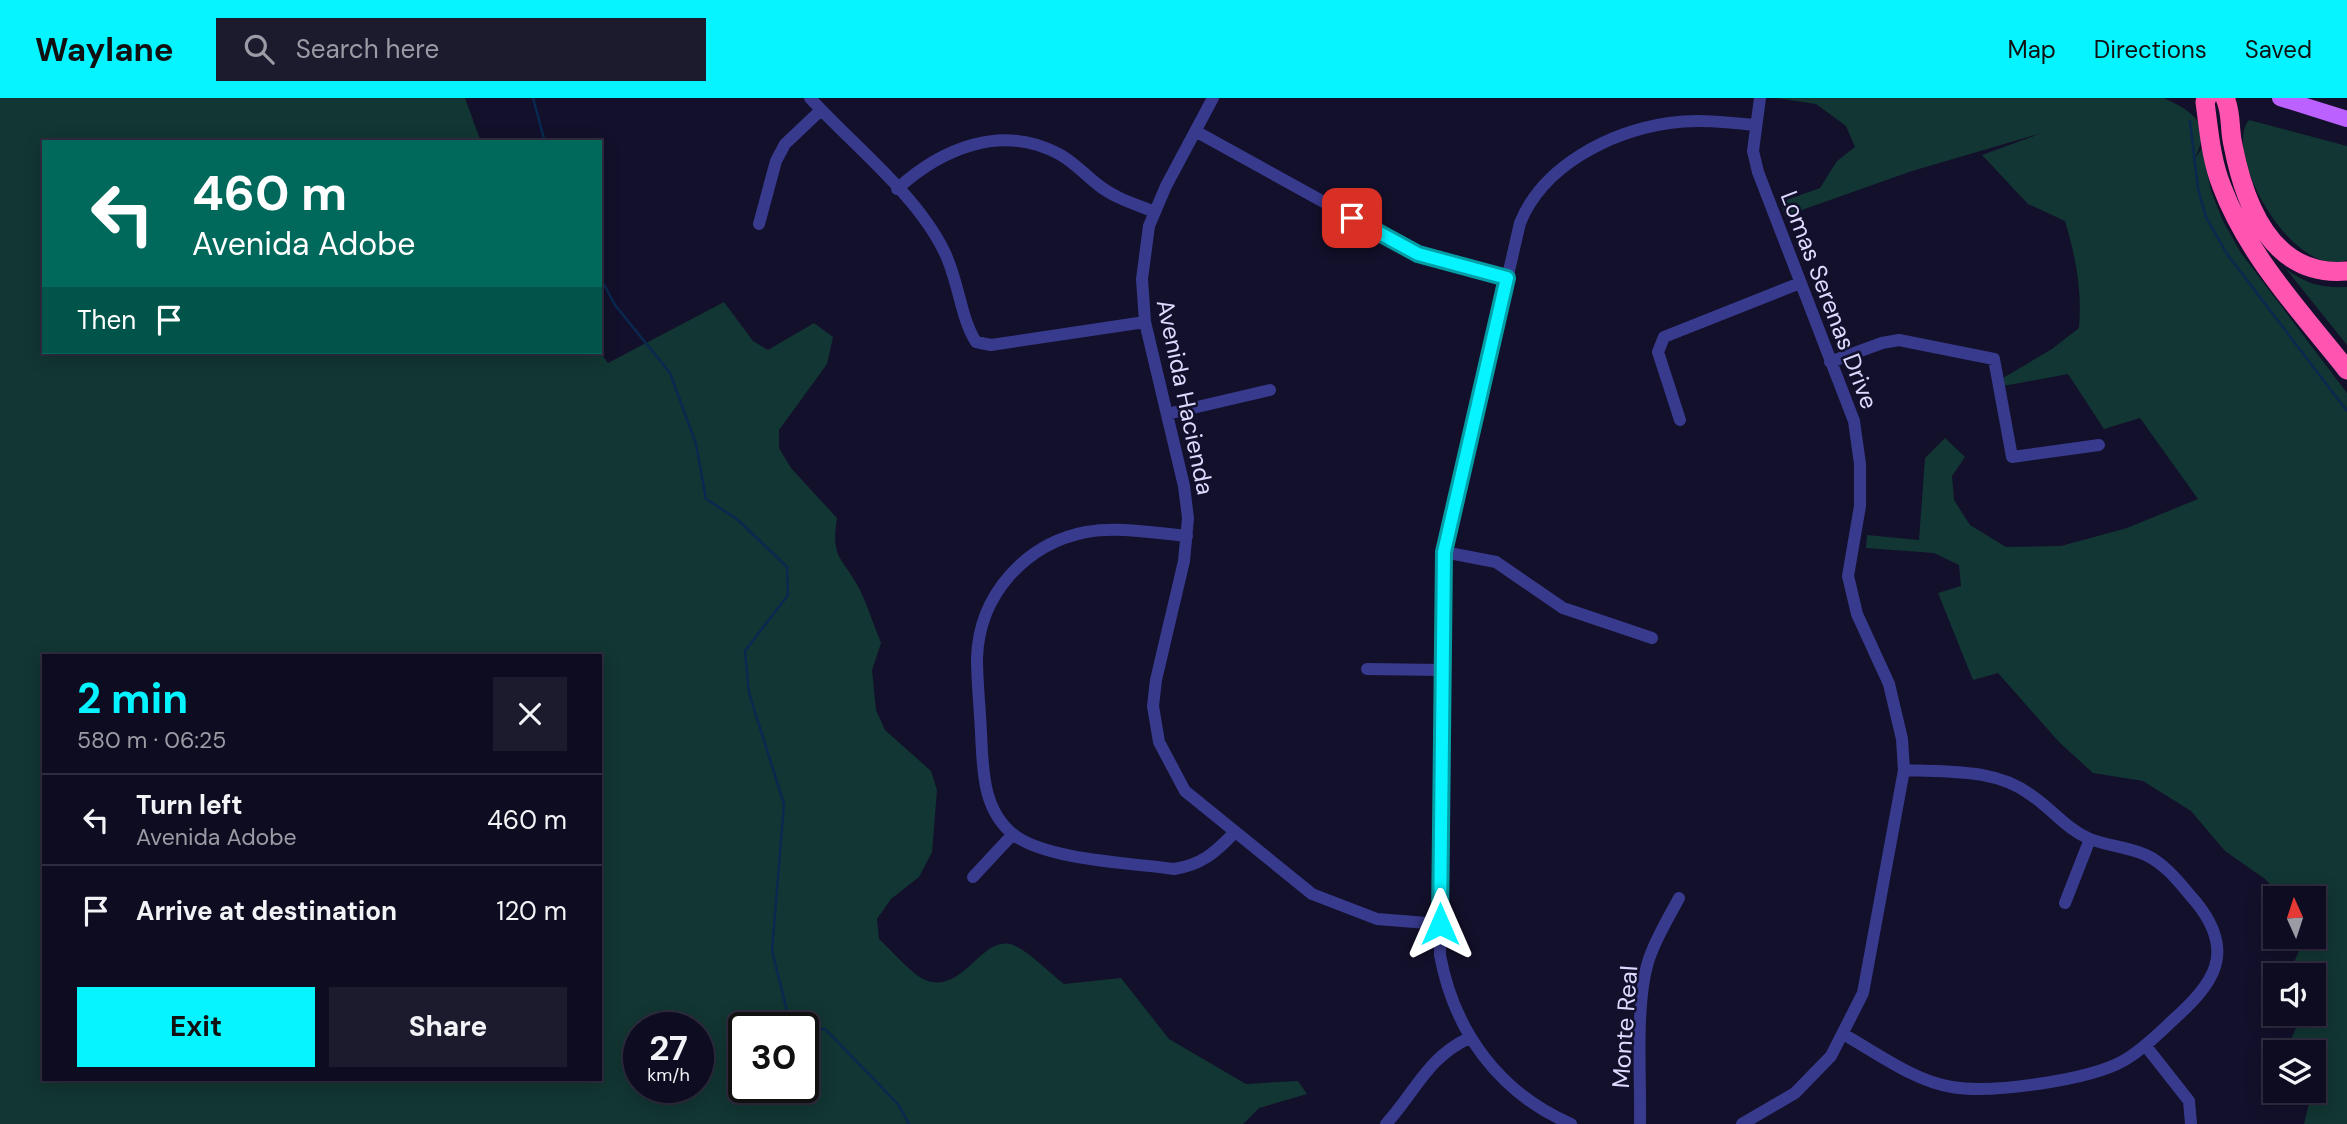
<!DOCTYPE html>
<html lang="en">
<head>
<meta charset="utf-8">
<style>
  :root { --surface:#0e0c20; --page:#1c1a2d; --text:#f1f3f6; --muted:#9b9ba5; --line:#2e2c3e; --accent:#06f4ff }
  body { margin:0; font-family:"DM Sans",sans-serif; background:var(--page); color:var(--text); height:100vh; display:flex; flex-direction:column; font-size:26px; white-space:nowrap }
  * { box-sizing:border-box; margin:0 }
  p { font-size:23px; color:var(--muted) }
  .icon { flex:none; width:38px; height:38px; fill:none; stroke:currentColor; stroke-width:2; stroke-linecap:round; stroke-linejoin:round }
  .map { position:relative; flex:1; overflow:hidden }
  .side { position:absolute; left:42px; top:556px; width:560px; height:427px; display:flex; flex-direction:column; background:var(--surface); border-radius:0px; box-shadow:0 4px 18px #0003,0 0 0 2px var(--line) }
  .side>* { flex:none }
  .top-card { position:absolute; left:42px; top:42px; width:560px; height:214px; border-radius:0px; box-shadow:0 4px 18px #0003,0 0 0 2px var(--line); background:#00695c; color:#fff; overflow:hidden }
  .needle { width:46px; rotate:357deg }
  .tools { position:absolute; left:2263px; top:788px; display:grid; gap:14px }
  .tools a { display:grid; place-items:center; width:63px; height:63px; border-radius:0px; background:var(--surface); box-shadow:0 4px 18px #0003,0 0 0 2px var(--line); font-size:35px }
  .speed { position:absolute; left:623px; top:914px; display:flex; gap:14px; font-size:35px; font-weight:700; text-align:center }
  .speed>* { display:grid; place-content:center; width:91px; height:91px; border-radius:50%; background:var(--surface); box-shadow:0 4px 18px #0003,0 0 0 2px var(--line); line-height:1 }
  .speed small { font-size:18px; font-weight:400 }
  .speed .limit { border:4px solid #111; border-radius:10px; background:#fff; color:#111 }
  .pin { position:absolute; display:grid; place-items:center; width:60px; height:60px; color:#fff; margin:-30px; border-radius:14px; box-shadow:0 4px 10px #0006 }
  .me { position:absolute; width:77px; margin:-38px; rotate:0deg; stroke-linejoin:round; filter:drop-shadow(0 0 5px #0008) }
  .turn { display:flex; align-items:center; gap:24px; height:147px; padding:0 35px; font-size:32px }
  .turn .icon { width:91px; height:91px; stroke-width:2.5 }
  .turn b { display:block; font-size:49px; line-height:60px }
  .then { display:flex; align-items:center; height:66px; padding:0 35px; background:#0003; gap:14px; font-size:26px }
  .round { display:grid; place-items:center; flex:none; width:74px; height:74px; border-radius:0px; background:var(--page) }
  .summary { display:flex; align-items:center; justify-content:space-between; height:119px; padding:0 35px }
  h1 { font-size:42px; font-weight:700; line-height:52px; color:var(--accent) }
  .primary-button { display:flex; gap:14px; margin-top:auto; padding:14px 35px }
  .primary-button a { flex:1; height:80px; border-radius:0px; background:var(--accent); color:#111; font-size:28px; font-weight:700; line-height:80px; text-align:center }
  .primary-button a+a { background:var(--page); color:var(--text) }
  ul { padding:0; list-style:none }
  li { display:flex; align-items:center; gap:21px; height:91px; padding:0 35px; border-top:2px solid var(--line) }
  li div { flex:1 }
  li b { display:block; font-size:26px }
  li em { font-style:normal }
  header { display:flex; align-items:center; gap:42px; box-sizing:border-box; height:98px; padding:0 35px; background:var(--accent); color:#111 }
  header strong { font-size:33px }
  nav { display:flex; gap:38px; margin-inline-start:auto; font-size:24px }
  .search { width:490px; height:63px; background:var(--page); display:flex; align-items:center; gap:18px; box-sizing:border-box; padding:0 24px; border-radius:0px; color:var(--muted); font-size:26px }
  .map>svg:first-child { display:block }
</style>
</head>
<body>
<header>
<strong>Waylane</strong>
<div class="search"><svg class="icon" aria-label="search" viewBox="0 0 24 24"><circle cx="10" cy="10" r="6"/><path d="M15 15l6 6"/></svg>Search here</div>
<nav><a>Map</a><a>Directions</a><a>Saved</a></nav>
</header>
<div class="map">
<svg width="2347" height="1026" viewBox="0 0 2347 1026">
  <rect width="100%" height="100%" fill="#13102b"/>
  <!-- green -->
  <path fill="#123633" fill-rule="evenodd" d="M0,0H465L481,44H44V254H600L608,265L724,204L753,243L768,252L814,225L833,239L827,266L779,332V350L791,370L837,420C830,462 844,460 860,492C868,509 874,528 881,545L872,572L876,612L885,632L931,673L937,692L932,754L919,779L891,801L877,821L879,841C891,852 910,874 923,881C962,900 982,835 1013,847C1030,854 1049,875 1064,886L1121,880L1169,941L1246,986L1298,983L1307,996L1259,1010L1243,1026H0ZM600,558V982H44V558ZM698,929V989H639V929ZM803,929V989H744V929Z
    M2164,0C2195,15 2214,27 2193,63L2202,50L2211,93L2223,123L2241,155L2347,295V1026H2304L2315,981L2314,954H2285L2303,915H2314V877H2288L2306,838H2314V800H2283L2265,781L2225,753L2191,713L2143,683L2093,675L2059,644L1998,575L1973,582L1938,495L1961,488L1959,467L1934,455L1866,450L1867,437L1919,442L1925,360L1945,340L1965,359L1952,378L1954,402L1970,427L2006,449L2061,448L2127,430L2198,401L2140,320L2104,331L2068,276L2003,288V280L2052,251L2079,230C2082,191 2076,160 2065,123L2028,106L1982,57L2042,35L1912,73L1785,118L1781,104L1820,90L1837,63L1855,49L1846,28L1816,6L1776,0Z
    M2249,22L2347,48V162C2292,183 2222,53 2249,22Z
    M2286,171C2306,186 2322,190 2347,189V247Z"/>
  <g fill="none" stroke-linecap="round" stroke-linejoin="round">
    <!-- stream -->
    <path stroke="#0a2850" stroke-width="2.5" d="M533,0L545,44
      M2190,23L2198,91L2206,119L2227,156L2347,313
      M600,179L615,207L670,275L696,346L706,401L737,421L787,469L788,497L745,553L749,595L784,706L772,853L791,929
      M803,933L825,931L898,1006L909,1026"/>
    <!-- minor -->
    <path stroke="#383a8d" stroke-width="12" d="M810,0C853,47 916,96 944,153C959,183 960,219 976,244L991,247L1145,224
      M1213,0L1166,88L1149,128L1142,181L1145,224L1184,388L1188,420L1184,463L1156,582L1153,608L1159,644L1185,693L1312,796L1377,821L1440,826
      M1197,34L1418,156L1507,180
      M897,91C941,51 1001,25 1059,56C1074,64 1084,76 1097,86C1114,100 1135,106 1155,114
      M759,126L776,63L785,46L821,12
      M1830,264L1882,245L1899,242L1994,261L2012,359L2099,347
      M1167,316L1270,292
      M1680,322L1658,254L1664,239L1800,185
      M1187,438C1154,435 1118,428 1086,434C1025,446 979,497 977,560C977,585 980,610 981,635C983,671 982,712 1014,737C1047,762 1131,765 1174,771C1201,767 1215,755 1234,735
      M1444,454L1496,464L1563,510L1652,540
      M1367,571L1442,572
      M973,779L1013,736
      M2065,805L2090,741
      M1843,936C1877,955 1914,983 1952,989C1991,996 2089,982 2123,963C2141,953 2157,937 2172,923C2214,885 2237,855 2196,804C2181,787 2167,767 2146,757C2128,749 2108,748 2090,741C2066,731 2052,711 2031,697C1995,670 1946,674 1904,672
      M2145,947L2189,1003L2191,1026
      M1386,1026C1416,993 1427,960 1469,940
      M1571,1026C1499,995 1454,933 1440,857L1444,454L1520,125C1543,68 1609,34 1669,25C1697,21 1726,24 1754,27
      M1640,1026C1641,978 1635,908 1648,864C1655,841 1668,821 1679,800
      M1742,1026L1795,995L1831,958L1863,895L1904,672L1902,641L1889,586L1857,516L1848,478L1860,408V366L1854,323L1758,74L1753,53L1760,0"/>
    <!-- major -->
    <path stroke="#bb61ff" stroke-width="16" d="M2280,0L2347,21"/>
    <!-- highway -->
    <path stroke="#ff55b0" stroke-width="19" d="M2207,0L2205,4C2209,33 2211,62 2222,89C2248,158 2302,215 2347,272
      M2225,0C2232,15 2229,31 2233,47C2245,109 2273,180 2347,173"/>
  </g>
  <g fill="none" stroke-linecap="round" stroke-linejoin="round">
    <!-- route casing -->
    <g stroke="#049fa6" stroke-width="18">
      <path id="route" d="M1352,120L1418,156L1507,180L1444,454L1440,826"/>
    </g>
    <!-- route -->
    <use href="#route" stroke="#06f4ff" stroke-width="12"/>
  </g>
  <g text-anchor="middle" stroke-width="5" stroke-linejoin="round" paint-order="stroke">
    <!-- street labels -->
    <g font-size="24" fill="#dcdaff" stroke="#13102b">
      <text transform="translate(1829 202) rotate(69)" y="8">Lomas Serenas Drive</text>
      <text transform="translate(1185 299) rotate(78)" y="8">Avenida Hacienda</text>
      <text transform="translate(1625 929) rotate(-86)" y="8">Monte Real</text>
    </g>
  </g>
</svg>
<div class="tools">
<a><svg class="needle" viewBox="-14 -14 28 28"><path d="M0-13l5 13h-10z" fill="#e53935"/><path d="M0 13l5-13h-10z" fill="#9b9ba5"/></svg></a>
<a><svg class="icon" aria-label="sound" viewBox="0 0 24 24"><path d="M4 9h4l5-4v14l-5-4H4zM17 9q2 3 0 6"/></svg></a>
<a><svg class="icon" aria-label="layers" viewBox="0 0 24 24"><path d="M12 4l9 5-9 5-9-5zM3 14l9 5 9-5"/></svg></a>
</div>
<div class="speed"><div>27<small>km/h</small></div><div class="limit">30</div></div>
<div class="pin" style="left:1352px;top:120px;background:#d93025"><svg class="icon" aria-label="arrive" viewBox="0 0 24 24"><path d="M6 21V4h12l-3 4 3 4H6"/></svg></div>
<svg class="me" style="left:1440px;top:826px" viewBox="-20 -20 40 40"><path d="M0-17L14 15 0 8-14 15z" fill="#06f4ff" stroke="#fff" stroke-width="4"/></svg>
<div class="top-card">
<div class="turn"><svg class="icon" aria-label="left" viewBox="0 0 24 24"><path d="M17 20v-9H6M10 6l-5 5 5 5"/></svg><div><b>460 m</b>Avenida Adobe</div></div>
<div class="then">Then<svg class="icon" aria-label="arrive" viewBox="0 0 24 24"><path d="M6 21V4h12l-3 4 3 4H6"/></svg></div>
</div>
<section class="side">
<div class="summary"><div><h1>2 min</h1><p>580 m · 06:25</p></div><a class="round"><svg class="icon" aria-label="close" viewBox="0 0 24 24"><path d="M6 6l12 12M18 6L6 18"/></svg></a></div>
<ul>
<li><svg class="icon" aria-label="left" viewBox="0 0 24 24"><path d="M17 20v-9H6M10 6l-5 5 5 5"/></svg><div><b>Turn left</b><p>Avenida Adobe</p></div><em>460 m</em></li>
<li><svg class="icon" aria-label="arrive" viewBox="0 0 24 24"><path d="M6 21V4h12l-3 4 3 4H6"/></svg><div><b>Arrive at destination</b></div><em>120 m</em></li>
</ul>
<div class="primary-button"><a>Exit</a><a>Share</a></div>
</section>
</div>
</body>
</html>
